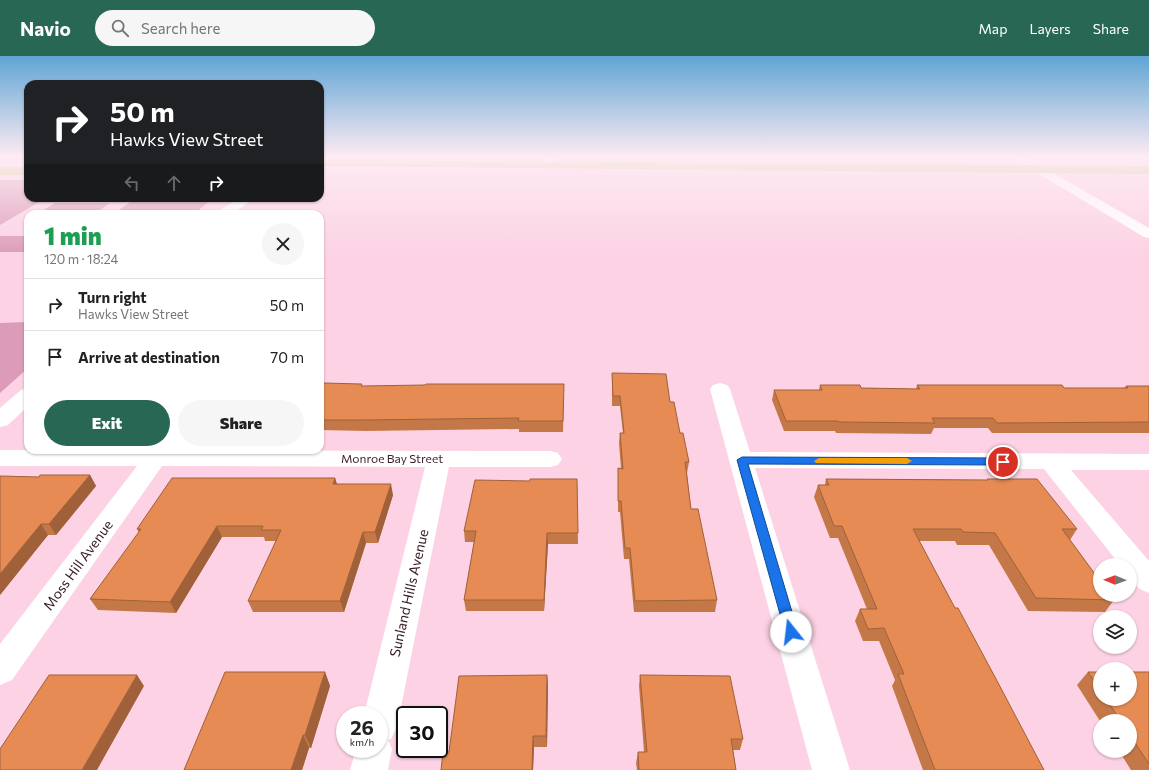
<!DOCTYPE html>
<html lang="en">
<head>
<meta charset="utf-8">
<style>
  :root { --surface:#fff; --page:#f6f6f6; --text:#222; --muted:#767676; --line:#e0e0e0; --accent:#276754 }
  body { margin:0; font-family:Commissioner,sans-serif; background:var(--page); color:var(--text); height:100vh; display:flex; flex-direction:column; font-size:15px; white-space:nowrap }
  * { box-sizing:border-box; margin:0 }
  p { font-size:13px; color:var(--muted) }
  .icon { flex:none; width:22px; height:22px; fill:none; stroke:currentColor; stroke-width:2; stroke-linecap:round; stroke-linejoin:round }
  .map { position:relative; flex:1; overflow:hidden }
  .details { position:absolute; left:24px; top:154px; width:300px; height:244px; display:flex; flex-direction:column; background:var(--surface); border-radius:12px; box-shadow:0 1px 3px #0004 }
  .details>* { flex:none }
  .guide { position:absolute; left:24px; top:24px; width:300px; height:122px; border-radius:12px; box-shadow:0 1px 3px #0004; background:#202124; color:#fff; overflow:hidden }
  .needle { width:26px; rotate:271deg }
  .tools { position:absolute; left:1093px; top:502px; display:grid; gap:8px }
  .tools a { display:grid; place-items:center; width:44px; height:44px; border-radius:50%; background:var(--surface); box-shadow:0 1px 3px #0004; font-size:20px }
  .speed { position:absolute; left:336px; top:650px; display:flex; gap:8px; font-size:20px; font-weight:700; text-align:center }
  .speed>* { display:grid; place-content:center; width:52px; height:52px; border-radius:50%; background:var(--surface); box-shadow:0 1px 3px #0004; line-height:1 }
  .speed small { font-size:10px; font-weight:400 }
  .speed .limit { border:2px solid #111; border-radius:6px; background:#fff; color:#111 }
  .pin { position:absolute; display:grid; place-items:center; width:34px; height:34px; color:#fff; margin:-17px; border:2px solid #fff; border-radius:50%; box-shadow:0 1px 4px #0007 }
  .me { position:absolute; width:44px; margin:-22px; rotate:344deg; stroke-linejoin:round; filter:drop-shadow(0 0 3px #0008) }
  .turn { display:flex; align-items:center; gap:14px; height:84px; padding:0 20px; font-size:18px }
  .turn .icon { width:52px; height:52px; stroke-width:2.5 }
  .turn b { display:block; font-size:28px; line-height:34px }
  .lanes { display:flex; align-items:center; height:38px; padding:0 20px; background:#0003; justify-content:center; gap:20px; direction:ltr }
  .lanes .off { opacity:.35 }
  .round { display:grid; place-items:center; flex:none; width:42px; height:42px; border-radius:21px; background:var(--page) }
  .overview { display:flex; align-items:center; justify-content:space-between; height:68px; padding:0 20px }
  h1 { font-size:24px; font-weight:800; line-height:30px; color:#1e9e55 }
  .action { display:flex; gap:8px; margin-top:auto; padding:8px 20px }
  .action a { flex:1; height:46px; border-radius:24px; background:var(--accent); color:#fff; font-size:16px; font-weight:800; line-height:46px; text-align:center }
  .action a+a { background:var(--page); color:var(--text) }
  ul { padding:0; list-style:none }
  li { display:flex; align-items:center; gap:12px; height:52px; padding:0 20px; border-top:1px solid var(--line) }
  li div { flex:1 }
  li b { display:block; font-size:15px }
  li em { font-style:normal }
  header { display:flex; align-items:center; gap:24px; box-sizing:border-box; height:56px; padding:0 20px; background:var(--accent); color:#fff }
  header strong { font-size:19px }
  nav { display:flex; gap:22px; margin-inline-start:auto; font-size:14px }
  .search { width:280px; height:36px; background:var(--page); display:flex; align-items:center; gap:10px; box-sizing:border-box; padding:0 14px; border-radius:22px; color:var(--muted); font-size:15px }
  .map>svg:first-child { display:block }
</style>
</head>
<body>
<header>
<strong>Navio</strong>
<div class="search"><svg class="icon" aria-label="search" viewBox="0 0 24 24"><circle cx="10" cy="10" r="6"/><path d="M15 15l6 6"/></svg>Search here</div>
<nav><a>Map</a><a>Layers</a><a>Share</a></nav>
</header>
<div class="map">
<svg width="1149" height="714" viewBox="0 0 1149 714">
  <rect width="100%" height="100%" fill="#fcd2e4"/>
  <!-- green -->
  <path fill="#dc9bb8" d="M0,124H28V142H46L0,169Z
    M136,142H213L194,158H113Z
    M55,147H110L94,158H37Z
    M0,180H28V196H0Z
    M28,266V312L0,337V267Z"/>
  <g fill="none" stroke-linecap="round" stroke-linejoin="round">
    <!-- minor -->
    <path fill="#fff" fill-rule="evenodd" d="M545,101H556L553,111H545L543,109Z
      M1011,101H1025L1149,172V182L1144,181Z
      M240,142H255L232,158H216L218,155Z
      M720,327L727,329L730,333L750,396L1149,398V414H1071L1149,505V537C1133,531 1130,525 1130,509H1120L1044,413L755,412L850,714H812L710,333L713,329Z
      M28,332V350L8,369L0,371V352L21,334Z
      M0,394L550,395L558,397L562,403L558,409L550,411H449L397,671L391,683L388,684L392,693L388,714H350L356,693H379V659H364L425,411L162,410L12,624L0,629V588L137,410H0Z"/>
    <!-- major -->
    <path fill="#bfc171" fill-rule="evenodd" d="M320,104L1149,110V118L320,110Z
      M0,111H28V119H0Z"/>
  </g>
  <!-- wall -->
  <path fill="#c57847" d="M612,317L670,346L680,377L689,406L687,417L691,453L717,544L715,556H634L629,503H624L620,456H618V412L621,413L619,387L620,377H623L620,350H612Z
    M320,329L362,330L564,338L563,376H519V373L366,375L320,374Z
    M820,329L861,332L916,333L917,329L1064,332H1124L1126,330H1149V377H992L988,372H934L931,378L836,377L835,375H784L772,344L774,334H819Z
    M90,419L96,430L56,479H48L0,539L39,421Z
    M335,422L337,428L393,439L378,487H366L344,556H253L248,545L276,485H265L264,481H222L176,557L98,554L90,543L139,477L137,473Z
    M577,423L578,488H548L544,555H466L464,544L474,486H465L464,475L530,425Z
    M826,423L987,424V423L1077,473L1070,484L1114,544L1105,556L1028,555L989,489H957L955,485H919L955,552L1044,714H923L892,630L895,624L879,585H863L855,565L860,553H867L838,482H830L814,441L818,429H825Z
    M325,616L330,630L311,692H309L302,714H184Z
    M1088,616H1100V643H1130L1149,616V714H1131L1119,695H1130V665H1100L1077,629Z
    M547,619L548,630L547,691H534L533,714H441Z
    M640,619L743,683L740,694H733L736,714H637L636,707L638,696H644L639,630Z"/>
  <!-- shaded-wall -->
  <path fill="#a0613a" d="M90,419L96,430L56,479L49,468Z
    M335,422L338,432L333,428Z
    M391,428L393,439L378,487L375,476Z
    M41,468L48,479L0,539V518Z
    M217,470L222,481L176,557L170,546Z
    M363,476L366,487L344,556L340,545Z
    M547,477L548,488L544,555V544Z
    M325,616L330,630L311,692L305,679Z
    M137,619L144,630L97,714H82Z
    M547,619L548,630L547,691L546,680Z
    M303,679L309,692L302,714H291Z
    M533,680L534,691L533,714H532Z"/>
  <!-- building -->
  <path fill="#e58b53" stroke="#a0613a" d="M612,317L666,318L670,346H674L680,377H683L689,406H685L691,453H698L717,544L635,545L630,492H625L621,445H618V412L623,413L620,377H624L620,340H613Z
    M323,327L362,328L361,330L425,329L426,328H564L563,365H518L519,362L363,364H320V329H322Z
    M820,329H860L861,332L920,333L917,329H1062L1064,332H1128L1126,330H1149V366L997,367L993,362H932L935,367L839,366L838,365H786L774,334H822Z
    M40,419H90L49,468H41L0,518V420L39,421Z
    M172,422H335L333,428H391L375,476H363L340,545H248L281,474H261L263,470H217L170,546L90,543L141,473H137Z
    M530,423H577L578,477H547L544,544H464L476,475H464L475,424L530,425Z
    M826,423L988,424L987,423H1037L1077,473H1062L1100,525V539H1110L1114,544L1036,542L995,477L963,476L961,473H913L955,552H958L995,621L1044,714H935L898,618H904L884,572L868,573L860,553H877L842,470H834L818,429H829Z
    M225,616H325L305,679H303L291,714H184Z
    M1088,616H1100V634Z
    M1130,616H1149V708L1130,679V665H1121L1106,643H1130Z
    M49,619H137L82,714H0V693Z
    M547,619L546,680H533L532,714H441L443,696H449L459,620Z
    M640,619L730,620L743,683H731L736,714H639L638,696H647Z"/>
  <!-- sky -->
  <linearGradient id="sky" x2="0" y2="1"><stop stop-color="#5fa5d5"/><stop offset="0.5" stop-color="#feebf3"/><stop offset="1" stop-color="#feebf3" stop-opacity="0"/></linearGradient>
  <rect width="1149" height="201" fill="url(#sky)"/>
  <!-- route -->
  <path fill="#1a73e8" stroke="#114b97" d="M742,401L1003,402L1008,406L1003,409L748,408L798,576L796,580L791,581L787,580L785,576L737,404Z"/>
  <!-- slow -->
  <path fill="#f59e0b" d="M819,402H907L912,405L907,408L816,407L814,405Z"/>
  <g text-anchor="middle" stroke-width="4" stroke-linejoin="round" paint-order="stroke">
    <!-- street labels -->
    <g font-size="12" fill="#371e29" stroke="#fff">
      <text x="392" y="407">Monroe Bay Street</text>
    </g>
    <!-- near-street labels -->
    <g font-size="14" fill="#371e29" stroke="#fff">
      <text transform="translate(78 509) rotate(-54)" y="5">Moss Hill Avenue</text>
      <text transform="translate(409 537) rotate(-77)" y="5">Sunland Hills Avenue</text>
    </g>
  </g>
</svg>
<div class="tools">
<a><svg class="needle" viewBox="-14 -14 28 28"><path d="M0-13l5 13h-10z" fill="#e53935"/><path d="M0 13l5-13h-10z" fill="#767676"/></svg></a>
<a><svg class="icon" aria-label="layers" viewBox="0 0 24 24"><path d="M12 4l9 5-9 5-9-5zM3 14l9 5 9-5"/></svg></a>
<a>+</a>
<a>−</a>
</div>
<div class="speed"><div>26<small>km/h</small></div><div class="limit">30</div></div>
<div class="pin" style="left:1003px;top:406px;background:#d93025"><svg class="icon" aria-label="arrive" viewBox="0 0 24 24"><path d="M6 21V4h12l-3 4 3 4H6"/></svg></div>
<svg class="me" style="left:791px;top:576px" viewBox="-20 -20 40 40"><circle r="19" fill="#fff"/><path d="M0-13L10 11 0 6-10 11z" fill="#1a73e8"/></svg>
<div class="guide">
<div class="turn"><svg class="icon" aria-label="right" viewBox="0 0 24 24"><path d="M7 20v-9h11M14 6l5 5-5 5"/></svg><div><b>50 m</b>Hawks View Street</div></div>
<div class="lanes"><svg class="icon off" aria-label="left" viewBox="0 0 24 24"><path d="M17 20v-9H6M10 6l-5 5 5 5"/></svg><svg class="icon off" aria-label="ahead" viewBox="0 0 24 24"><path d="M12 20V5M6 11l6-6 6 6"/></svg><svg class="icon" aria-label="right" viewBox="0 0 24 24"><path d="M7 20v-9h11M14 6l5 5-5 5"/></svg></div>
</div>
<section class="details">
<div class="overview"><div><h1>1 min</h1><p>120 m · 18:24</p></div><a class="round"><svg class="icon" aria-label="close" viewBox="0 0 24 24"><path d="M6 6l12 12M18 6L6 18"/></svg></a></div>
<ul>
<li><svg class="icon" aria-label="right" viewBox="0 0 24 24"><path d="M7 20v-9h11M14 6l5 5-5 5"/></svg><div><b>Turn right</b><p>Hawks View Street</p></div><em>50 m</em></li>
<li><svg class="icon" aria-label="arrive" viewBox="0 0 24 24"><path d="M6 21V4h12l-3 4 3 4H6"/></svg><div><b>Arrive at destination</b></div><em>70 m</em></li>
</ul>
<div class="action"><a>Exit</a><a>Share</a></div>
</section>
</div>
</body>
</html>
